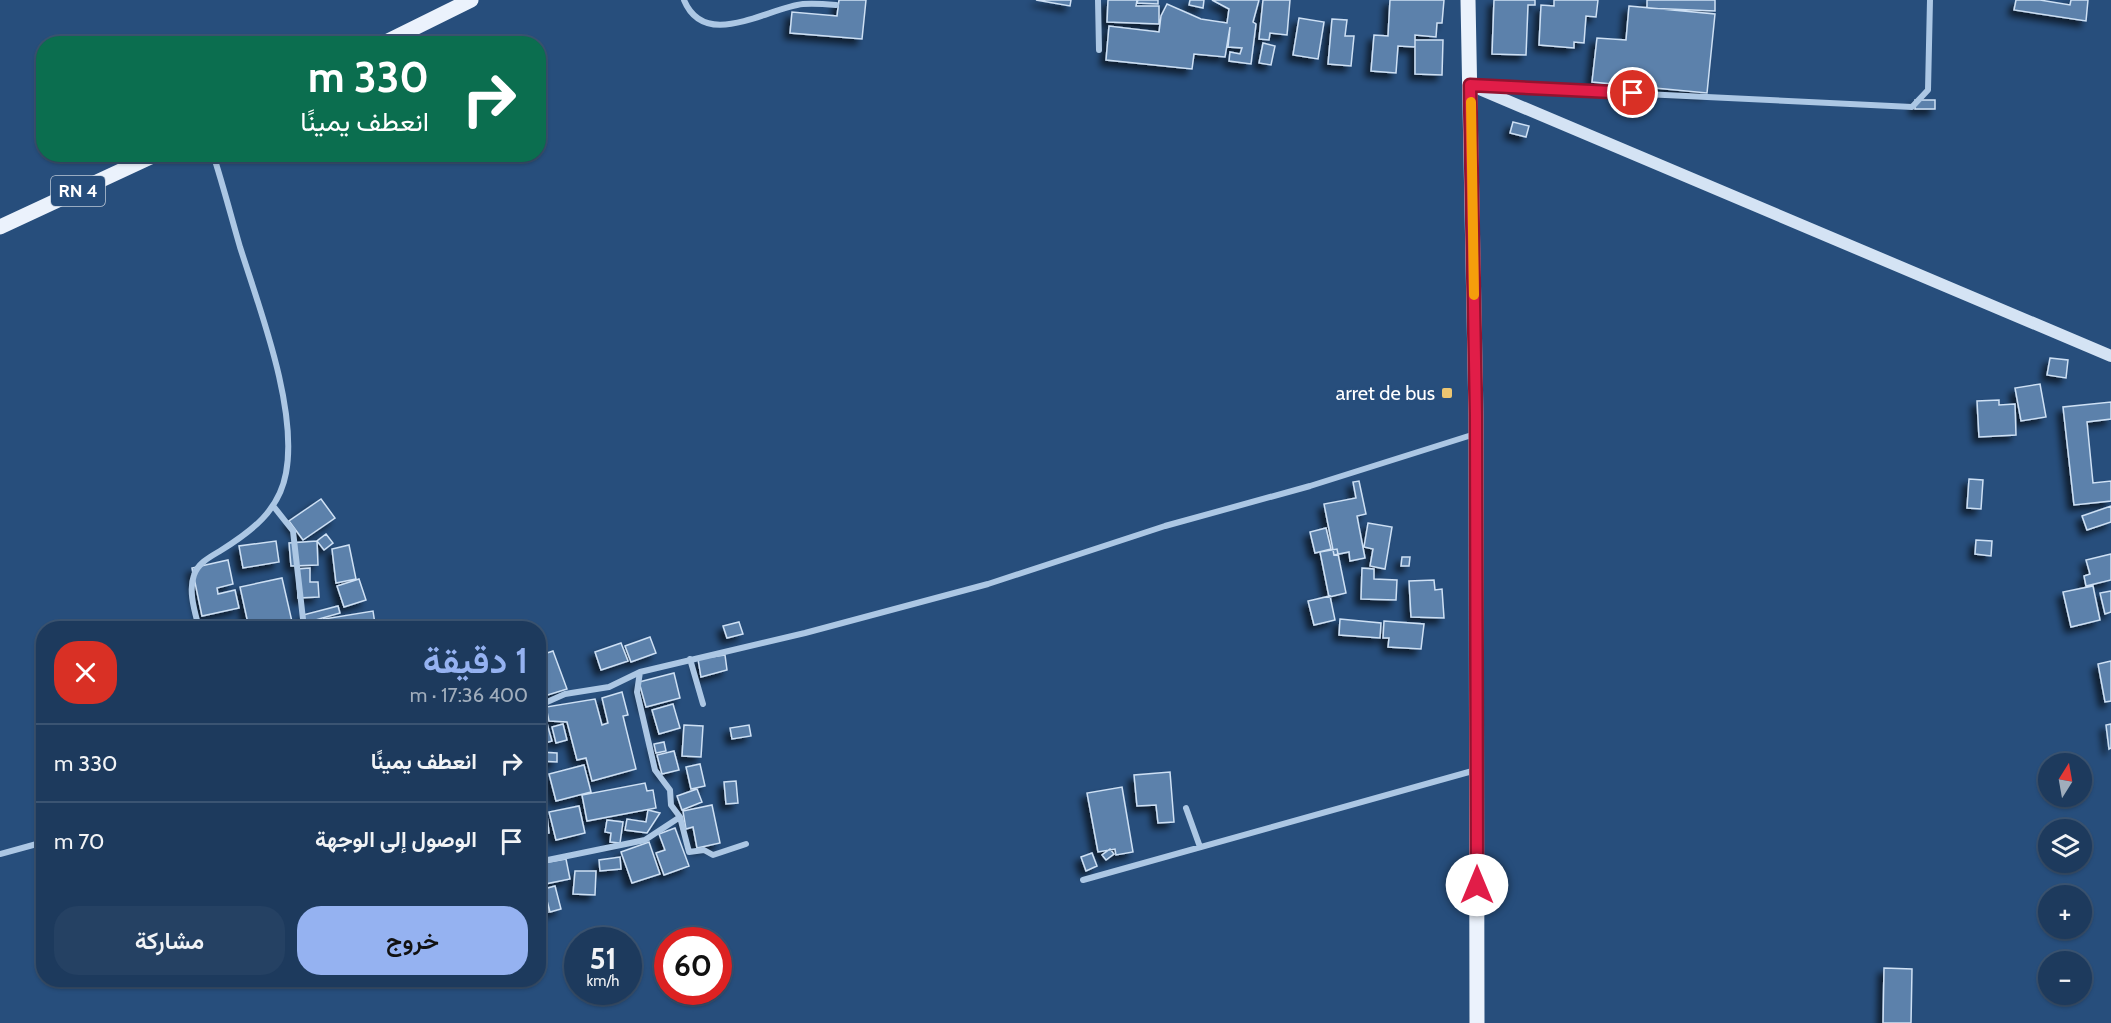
<!DOCTYPE html>
<html lang="ar">
<head>
<meta charset="utf-8">
<style>
  :root { --surface:#1d3a5d; --page:#254163; --text:#f1f3f6; --muted:#a0adbc; --line:#3b5472; --accent:#95b2f1 }
  body { margin:0; font-family:Cabin,Vazirmatn,sans-serif; background:var(--page); color:var(--text); direction:rtl; height:100vh; display:flex; flex-direction:column; font-size:22px; white-space:nowrap }
  * { box-sizing:border-box; margin:0 }
  p { font-size:20px; color:var(--muted) }
  .icon { flex:none; width:33px; height:33px; fill:none; stroke:currentColor; stroke-width:2; stroke-linecap:round; stroke-linejoin:round }
  .map { position:relative; flex:1; overflow:hidden; direction:ltr }
  .side { position:absolute; left:36px; top:621px; width:510px; height:366px; display:flex; flex-direction:column; background:var(--surface); border-radius:24px; box-shadow:0 2px 4px #0004,0 0 0 2px var(--line); direction:rtl }
  .side>* { flex:none }
  .banner { position:absolute; left:36px; top:36px; width:510px; height:126px; border-radius:24px; box-shadow:0 2px 4px #0004,0 0 0 2px var(--line); direction:rtl; background:#0b6e4f; color:#fff; overflow:hidden }
  .needle { width:39px; rotate:11deg }
  .tools { position:absolute; left:2038px; top:753px; display:grid; gap:12px }
  .tools a { display:grid; place-items:center; width:54px; height:54px; border-radius:50%; background:var(--surface); box-shadow:0 2px 4px #0004,0 0 0 2px var(--line); font-size:30px }
  .speed { position:absolute; left:564px; top:927px; display:flex; gap:12px; font-size:30px; font-weight:700; text-align:center }
  .speed>* { display:grid; place-content:center; width:78px; height:78px; border-radius:50%; background:var(--surface); box-shadow:0 2px 4px #0004,0 0 0 2px var(--line); line-height:1 }
  .speed small { font-size:15px; font-weight:400 }
  .speed .limit { border:9px solid #d22; background:#fff; color:#111 }
  .pin { position:absolute; display:grid; place-items:center; width:51px; height:51px; color:#fff; margin:-26px; border:3px solid #fff; border-radius:50%; box-shadow:0 2px 6px #0007 }
  .me { position:absolute; width:66px; margin:-33px; rotate:0deg; stroke-linejoin:round; filter:drop-shadow(0 0 4px #0008) }
  .turn { display:flex; align-items:center; gap:21px; height:126px; padding:0 18px; font-size:27px }
  .turn .icon { width:78px; height:78px; stroke-width:2.5 }
  .turn b { display:block; font-size:42px; line-height:51px }
  .round { display:grid; place-items:center; flex:none; width:63px; height:63px; border-radius:24px; background:var(--page) }
  .summary { display:flex; align-items:center; justify-content:space-between; height:102px; padding:0 18px }
  h1 { font-size:36px; font-weight:600; line-height:45px; color:var(--accent) }
  .primary-button { display:flex; gap:12px; margin-top:auto; padding:12px 18px }
  .primary-button a { flex:1; height:69px; border-radius:24px; background:var(--accent); color:#111; font-size:24px; font-weight:600; line-height:69px; text-align:center }
  .primary-button a+a { background:var(--page); color:var(--text) }
  ul { padding:0; list-style:none }
  li { display:flex; align-items:center; gap:18px; height:78px; padding:0 18px; border-top:2px solid var(--line) }
  li div { flex:1 }
  li b { display:block; font-size:22px }
  li em { font-style:normal }
  .map>svg:first-child { display:block }
</style>
</head>
<body>
<div class="map">
<svg width="2111" height="1023" viewBox="0 0 2111 1023">
  <defs>
    <filter id="shadow"><feDropShadow dx="-5.5" dy="5.5" stdDeviation="3" flood-color="#0009"/></filter>
  </defs>
  <rect width="100%" height="100%" fill="#274e7c"/>
  <!-- building -->
  <path fill="#5b81ab" stroke="#cee0f4" stroke-width="1.5" filter="url(#shadow)" d="M839,0H866L862,39L790,33L792,12L837,16Z
    M1036,0H1071L1070,6Z
    M1108,0H1137L1136,6H1159V24L1107,22Z
    M1138,0H1158V4L1137,3Z
    M1190,0H1204L1203,8L1189,5Z
    M1259,0L1253,22L1256,24L1251,64L1229,61L1230,52L1240,54L1242,48L1228,47L1230,27L1225,57L1194,54L1192,69L1106,60L1109,26L1159,32L1161,16L1167,4L1201,19L1227,23L1229,9L1212,0Z
    M1263,0H1290L1287,35L1270,33L1269,40L1259,39Z
    M1390,0H1444L1442,23H1437L1436,37L1415,35V47L1398,46L1396,73L1371,71L1374,35L1388,36Z
    M1494,0H1535V5H1528L1526,55L1492,54Z
    M1554,0H1598L1596,17L1586,16L1584,43L1574,42V48L1539,45L1541,5L1554,6Z
    M1647,0H1715V11L1647,8Z
    M2016,0H2040L2070,5L2071,0H2088L2086,21L2014,10Z
    M1629,6L1715,14L1707,93L1592,82L1597,38L1626,40Z
    M1299,18L1324,22L1318,59L1293,55Z
    M1332,19L1347,20L1345,36H1354L1351,66L1328,64Z
    M1415,40H1443L1442,75L1415,74Z
    M1263,43L1275,46L1271,65L1259,63Z
    M1915,100H1935V109H1915Z
    M1513,122L1529,126L1526,137L1510,133Z
    M2050,358L2068,360L2066,378L2047,375Z
    M2040,384L2046,417L2021,421L2015,388Z
    M1999,400V405L2015,404L2016,435L1979,437L1977,401Z
    M2111,402V419L2087,422L2093,483L2111,481V501L2074,505L2063,407Z
    M1969,479L1983,480L1981,509L1967,508Z
    M1359,481L1366,514L1357,516L1365,558L1350,561L1349,552L1334,555L1324,504L1356,498L1353,482Z
    M321,499L335,518L303,540L289,521Z
    M2111,506V522L2087,530L2082,516Z
    M1368,523L1392,527L1385,569L1370,566L1373,549L1364,547Z
    M1326,528L1331,549L1315,553L1310,532Z
    M326,534L333,543L324,550L317,541Z
    M1976,540L1992,541L1991,556L1975,554Z
    M276,541L279,562L243,568L239,546Z
    M317,541L318,565L291,566L289,543Z
    M349,545L356,579L336,583L332,549Z
    M1337,549L1346,593L1329,597L1320,552Z
    M2111,554V580L2086,586L2084,576L2090,574L2086,560Z
    M1402,557H1410L1409,566H1401Z
    M228,560L233,584L217,588L218,594L235,590L239,608L202,616L192,568Z
    M310,568V582H318L319,597L298,598L297,569Z
    M1362,568L1374,569V579L1397,580L1396,600L1361,599Z
    M282,578L293,626L249,628L240,587Z
    M359,579L366,600L344,607L337,586Z
    M1434,580L1435,590L1442,589L1444,618L1411,617L1409,581Z
    M2093,586L2100,620L2071,627L2063,592Z
    M2111,591V612L2105,614L2100,593Z
    M1330,596L1335,620L1314,625L1308,601Z
    M338,606L340,613L305,623L303,615Z
    M373,611L375,624L365,625V628H326L324,619Z
    M1340,619L1381,623L1380,638L1339,635Z
    M1384,621L1424,624L1421,649L1388,647L1389,638H1383Z
    M739,622L743,634L727,638L723,626Z
    M650,637L656,653L631,662L625,646Z
    M621,643L628,661L601,670L595,652Z
    M553,651L567,689L538,698V656Z
    M725,655L727,670L701,677L698,659Z
    M2111,661V701L2105,702L2098,664Z
    M674,673L680,698L646,707L639,682Z
    M622,692L628,715L623,716L636,769L592,781L586,758L577,760L567,722L549,721L546,707L595,699L602,725L608,723L602,698Z
    M673,704L680,728L659,734L652,710Z
    M544,713L552,741L538,745V715Z
    M563,724L567,740L556,743L552,727Z
    M2111,724V748L2109,749L2106,725Z
    M684,725L703,726L701,757L682,756Z
    M749,725L751,736L732,739L730,728Z
    M664,742L666,751L656,753L654,744Z
    M674,751L679,770L662,774L657,755Z
    M539,752L557,753V762L539,761Z
    M700,764L705,786L691,789L686,767Z
    M584,765L591,792L556,801L549,774Z
    M1170,772L1174,822L1158,823L1156,805L1137,806L1134,775Z
    M538,773H542L549,833L538,835Z
    M736,781L738,803L726,804L724,782Z
    M645,783L647,791L653,790L656,808L587,821L582,795Z
    M1122,787L1133,852L1116,855L1115,849L1098,852L1087,793Z
    M697,789L702,802L682,810L677,796Z
    M712,805L720,843L697,848L693,827L686,829L683,811Z
    M579,806L585,833L556,840L549,812Z
    M648,810L660,813L647,833L625,830L627,819L646,822Z
    M607,820L623,822L620,843L610,842L611,833L605,832Z
    M675,828L689,866L664,875L656,853L665,850L659,834Z
    M649,842L660,874L632,883L621,852Z
    M1110,849L1114,854L1106,860L1102,855Z
    M1092,853L1097,866L1086,871L1081,857Z
    M620,857L621,869L600,871L599,860Z
    M566,859L570,879L545,884L544,880L538,881V864Z
    M575,871H596L595,895L573,894Z
    M555,886L561,909L550,912L544,889Z
    M546,899L548,912L538,913V900Z
    M1884,968L1912,969L1911,1023H1883Z"/>
  <g fill="none" stroke-linecap="round" stroke-linejoin="round">
    <!-- minor -->
    <path stroke="#acc7e4" stroke-width="6" d="M684,0C705,51 767,8 803,4C814,3 825,4 836,5
      M1098,0L1099,50
      M1480,86L1912,107L1928,90L1930,0
      M274,507L293,531L304,628
      M199,628C195,612 188,591 194,575C198,563 210,557 220,551C252,531 279,511 286,473C298,409 260,310 240,247C231,216 223,185 213,154
      M690,659L703,704
      M640,672L637,692L655,770L670,790L671,805L680,817
      M538,706L565,694L609,687L640,672L805,633L988,584L1165,526L1310,486L1475,434
      M1186,808L1200,847
      M0,854L44,842
      M538,862L645,840L680,817L689,852L704,850L713,855L746,844
      M1083,880L1476,770"/>
    <!-- secondary -->
    <path stroke="#d4e3f4" stroke-width="12" d="M1470,85L2111,356"/>
    <!-- primary -->
    <path stroke="#ebf2fc" stroke-width="15" d="M1468,0L1476,416L1477,1023
      M382,44L471,0
      M0,227L157,154"/>
  </g>
  <g fill="none" stroke-linecap="round" stroke-linejoin="round">
    <!-- route casing -->
    <g stroke="#92132f" stroke-width="15">
      <path id="route" d="M1477,885L1476,416L1470,85L1633,93"/>
    </g>
    <!-- route -->
    <use href="#route" stroke="#e11d48" stroke-width="10"/>
    <!-- slow -->
    <path stroke="#f59e0b" stroke-width="10" d="M1471,102L1474,295"/>
  </g>
  <!-- markers -->
  <rect fill="#ecc571" stroke="#274e7c" stroke-width="2" x="1441" y="387" width="12" height="12" rx="3"/>
  <g text-anchor="middle" stroke-width="4.5" stroke-linejoin="round" paint-order="stroke">
    <!-- shield labels -->
    <rect fill="#274e7c" stroke="#becad8" stroke-width="1.5" x="51" y="176" width="54" height="30" rx="4.5"/>
    <g font-size="18" font-weight="bold" fill="#fff">
      <text x="78" y="197">RN 4</text>
    </g>
    <!-- poi labels -->
    <g font-size="20" fill="#fff" stroke="#274e7c" text-anchor="end">
      <text x="1435" y="400">arret de bus</text>
    </g>
  </g>
</svg>
<div class="tools">
<a><svg class="needle" viewBox="-14 -14 28 28"><path d="M0-13l5 13h-10z" fill="#e53935"/><path d="M0 13l5-13h-10z" fill="#a0adbc"/></svg></a>
<a><svg class="icon" aria-label="layers" viewBox="0 0 24 24"><path d="M12 4l9 5-9 5-9-5zM3 14l9 5 9-5"/></svg></a>
<a>+</a>
<a>−</a>
</div>
<div class="speed"><div>51<small>km/h</small></div><div class="limit">60</div></div>
<div class="pin" style="left:1633px;top:93px;background:#d93025"><svg class="icon" aria-label="arrive" viewBox="0 0 24 24"><path d="M6 21V4h12l-3 4 3 4H6"/></svg></div>
<svg class="me" style="left:1477px;top:885px" viewBox="-20 -20 40 40"><circle r="19" fill="#fff"/><path d="M0-13L10 11 0 6-10 11z" fill="#e11d48"/></svg>
<div class="banner">
<div class="turn"><svg class="icon" aria-label="right" viewBox="0 0 24 24"><path d="M7 20v-9h11M14 6l5 5-5 5"/></svg><div><b>330 m</b>انعطف يمينًا</div></div>
</div>
<section class="side">
<div class="summary"><div><h1>1 دقيقة</h1><p>400 m · 17:36</p></div><a class="round" style="background:#d93025;color:#fff"><svg class="icon" aria-label="close" viewBox="0 0 24 24"><path d="M6 6l12 12M18 6L6 18"/></svg></a></div>
<ul>
<li><svg class="icon" aria-label="right" viewBox="0 0 24 24"><path d="M7 20v-9h11M14 6l5 5-5 5"/></svg><div><b>انعطف يمينًا</b></div><em>330 m</em></li>
<li><svg class="icon" aria-label="arrive" viewBox="0 0 24 24"><path d="M6 21V4h12l-3 4 3 4H6"/></svg><div><b>الوصول إلى الوجهة</b></div><em>70 m</em></li>
</ul>
<div class="primary-button"><a>خروج</a><a>مشاركة</a></div>
</section>
</div>
</body>
</html>
